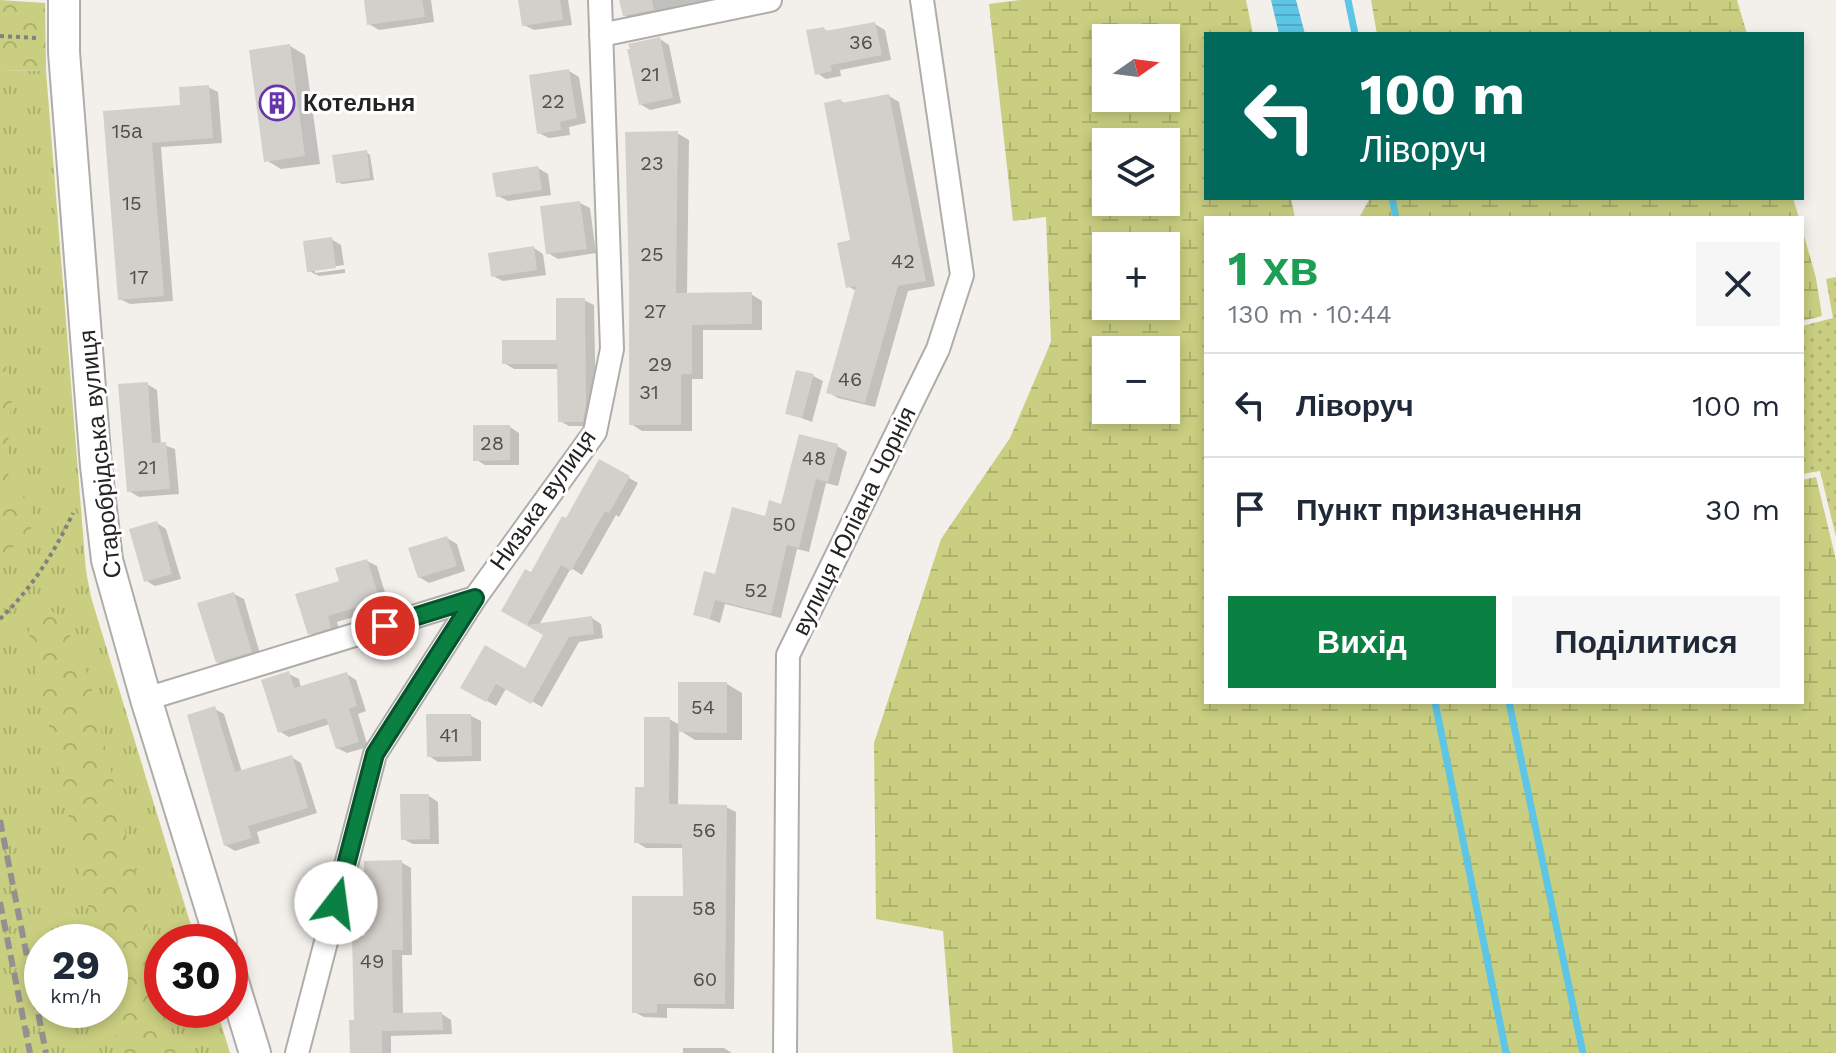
<!DOCTYPE html>
<html lang="uk">
<head>
<meta charset="utf-8">
<style>
  :root { --surface:#fff; --page:#f6f6f7; --text:#1f2937; --muted:#747a83; --line:#e0e1e3; --accent:#0b8043 }
  body { margin:0; font-family:"Work Sans",sans-serif; background:var(--page); color:var(--text); height:100vh; display:flex; flex-direction:column; font-size:30px; white-space:nowrap }
  * { box-sizing:border-box; margin:0 }
  p { font-size:26px; color:var(--muted) }
  .icon { flex:none; width:44px; height:44px; fill:none; stroke:currentColor; stroke-width:2; stroke-linecap:round; stroke-linejoin:round }
  .map { position:relative; flex:1; overflow:hidden }
  .sheet { position:absolute; left:1204px; top:216px; width:600px; height:488px; display:flex; flex-direction:column; background:var(--surface); border-radius:0px; box-shadow:0 4px 12px #0003 }
  .sheet>* { flex:none }
  .guide { position:absolute; left:1204px; top:32px; width:600px; height:168px; border-radius:0px; box-shadow:0 4px 12px #0003; background:#00695c; color:#fff; overflow:hidden }
  .needle { width:52px; rotate:76deg }
  .tools { position:absolute; left:1092px; top:24px; display:grid; gap:16px }
  .tools a { display:grid; place-items:center; width:88px; height:88px; border-radius:0px; background:var(--surface); box-shadow:0 4px 12px #0003; font-size:40px }
  .speed { position:absolute; left:24px; top:924px; display:flex; gap:16px; font-size:40px; font-weight:700; text-align:center }
  .speed>* { display:grid; place-content:center; width:104px; height:104px; border-radius:50%; background:var(--surface); box-shadow:0 4px 12px #0003; line-height:1 }
  .speed small { font-size:20px; font-weight:400 }
  .speed .limit { border:12px solid #d22; background:#fff; color:#111 }
  .pin { position:absolute; display:grid; place-items:center; width:68px; height:68px; color:#fff; margin:-34px; border:4px solid #fff; border-radius:50%; box-shadow:0 2px 8px #0007 }
  .me { position:absolute; width:88px; margin:-44px; rotate:15deg; stroke-linejoin:round; filter:drop-shadow(0 0 6px #0008) }
  .turn { display:flex; align-items:center; gap:28px; height:168px; padding:0 24px; font-size:36px }
  .turn .icon { width:104px; height:104px; stroke-width:2.5 }
  .turn b { display:block; font-size:56px; line-height:68px }
  .round { display:grid; place-items:center; flex:none; width:84px; height:84px; border-radius:0px; background:var(--page) }
  .headline { display:flex; align-items:center; justify-content:space-between; height:136px; padding:0 24px }
  h1 { font-size:48px; font-weight:700; line-height:60px; color:#1e9e55 }
  .action { display:flex; gap:16px; margin-top:auto; padding:16px 24px }
  .action a { flex:1; height:92px; border-radius:0px; background:var(--accent); color:#fff; font-size:32px; font-weight:700; line-height:92px; text-align:center }
  .action a+a { background:var(--page); color:var(--text) }
  ul { padding:0; list-style:none }
  li { display:flex; align-items:center; gap:24px; height:104px; padding:0 24px; border-top:2px solid var(--line) }
  li div { flex:1 }
  li b { display:block; font-size:30px }
  li em { font-style:normal }
  .map>svg:first-child { display:block }
</style>
</head>
<body>
<div class="map">
<svg width="1836" height="1053" viewBox="0 0 1836 1053">
  <defs>
    <pattern id="grass-tufts" width="24" height="20" patternUnits="userSpaceOnUse" patternTransform="scale(2)"><rect width="24" height="20" fill="#c9ce80"/><path d="M3 7l-1-3M5 7V3M7 7l1-3M15 17l-1-3M17 17v-4M19 17l1-3" fill="none" stroke="#acb16e"/></pattern>
    <pattern id="forest-crowns" width="20" height="18" patternUnits="userSpaceOnUse" patternTransform="scale(2)"><rect width="20" height="18" fill="#c9ce80"/><path d="M2 6a3 3 0 1 1 6 0M12 15a3 3 0 1 1 6 0" fill="none" stroke="#acb16e"/></pattern>
    <pattern id="wetland-marsh" width="20" height="14" patternUnits="userSpaceOnUse" patternTransform="scale(2)"><rect width="20" height="14" fill="#c9ce80"/><path d="M1 5h8M5 5V1M11 12h8M15 12V8" fill="none" stroke="#acb16e"/></pattern>
    <pattern id="garden-dots" width="8" height="8" patternUnits="userSpaceOnUse" patternTransform="scale(2)"><rect width="8" height="8" fill="#c9ce80"/><path d="M2 2h.1M6 6h.1" fill="none" stroke="#acb16e" stroke-width="1.8" stroke-linecap="round"/></pattern>
    <pattern id="water-rules" width="6" height="5" patternUnits="userSpaceOnUse" patternTransform="scale(2)"><rect width="6" height="5" fill="#5dc5e5"/><path d="M0 2.5h6" fill="none" stroke="#51a9c4"/></pattern>
  </defs>
  <rect width="100%" height="100%" fill="#f3f0ec"/>
  <!-- grass -->
  <path fill="url(#grass-tufts)" fill-rule="evenodd" d="M0,70L46,71L86,571L91,597L196,942H162V1010H217L230,1053H0ZM42,942H110V1010H42Z"/>
  <!-- forest -->
  <path fill="url(#forest-crowns)" d="M0,0L45,3L46,71L0,70Z
    M0,336L12,394L6,469C19,498 38,498 30,534L8,551L0,553Z
    M47,609L57,614L65,625L88,675L162,986V1010H167L176,1053H120L110,1009V942H96L29,634C30,621 33,613 47,609Z"/>
  <!-- wetland -->
  <path fill="url(#wetland-marsh)" fill-rule="evenodd" d="M1020,0H1246L1253,34H1206V198H1291L1295,218H1206V702H1802V480L1816,477L1836,560V1053H953L943,931L876,919L874,743L941,539L1010,438L1051,342L1046,217L1013,221L989,4ZM1166,38V98H1106V38ZM1166,142V202H1106V142ZM1166,246V306H1106V246ZM1166,350V410H1106V350Z
    M1371,0H1737L1747,34H1377Z
    M1370,198H1793L1799,218H1359Z
    M1802,229L1816,278L1822,316L1802,321Z"/>
  <!-- garden -->
  <path fill="url(#garden-dots)" d="M1836,277V537L1820,471L1802,474V326L1833,318L1826,279Z"/>
  <!-- water -->
  <path fill="url(#water-rules)" d="M1271,0H1296L1305,34H1279Z"/>
  <!-- shadow -->
  <path fill="#0003" d="M377,0H431L434,22L379,30L369,24Z
    M520,0H568L572,25L534,30L524,25Z
    M621,0H734L634,21L624,15Z
    M875,24L885,30L891,60L840,70L841,76L826,79L817,73L823,29L830,32Z
    M660,39L669,45L681,103L650,110L640,104Z
    M290,46L305,55L320,164L281,169L266,160Z
    M569,71L579,77L586,123L569,127L570,135L549,138L539,133Z
    M208,87L218,92L222,143L161,147L173,301L130,304L120,299L105,113L183,107Z
    M889,96L899,102L935,286L908,291L875,407L838,398L828,392L856,291L848,286L852,242L841,101L846,104Z
    M677,133L689,140L687,295L751,294L762,301V330H703V379H692V431H642L631,424Z
    M366,152L370,155L374,180L342,184L338,182Z
    M538,168L548,174L551,195L508,201L498,196Z
    M580,203L590,208L596,253L558,259L548,253Z
    M331,239L341,245L344,265L315,269V273L345,269V273L319,276L309,271Z
    M534,248L543,254L546,275L503,281L493,276Z
    M584,300L594,305L596,410L592,426H569L560,421L559,369H514L504,363L558,342Z
    M813,376L823,381L812,422L788,413Z
    M147,384L157,390L161,444L175,449L179,494L139,497L129,491Z
    M510,427L519,433V465H485L475,459Z
    M837,446L847,452L838,486L826,483L809,552L797,549L781,618L725,604L720,623L695,614L716,577L767,518L783,506Z
    M600,462L638,483L619,517L616,515L582,575L571,568L539,625L592,618L601,624L603,638L579,642L542,707L507,687L496,706L463,687L525,670L546,635L504,611L532,575Z
    M157,523L166,529L181,579L155,586L145,580Z
    M447,538L457,544L465,571L429,583L419,577Z
    M367,561L377,566L389,606L337,622L340,633L319,639L309,633L342,582Z
    M234,594L244,599L261,657L228,667L218,662Z
    M289,674L299,679L301,688L347,674L356,680L366,711L358,714L368,747L347,753L337,748L330,724L289,737L279,731Z
    M727,684L742,693V740H695L679,730L678,806L726,807L736,812L734,1009L667,1008V1018L644,1017L634,1012L685,898L684,848H646L636,842L646,789L669,719L680,725Z
    M215,709L224,714L242,772L291,757L301,763L317,813L257,832L260,843L235,851L225,845Z
    M471,716L481,721V761L438,762L429,756Z
    M429,796L438,802L439,844H413L403,839Z
    M401,862L411,868L412,955H402L403,1015L442,1014L451,1020L452,1034L391,1036V1053H352L356,1022Z
    M683,1048H724L732,1053H683Z"/>
  <g fill="none" stroke-linecap="round" stroke-linejoin="round">
    <!-- stream -->
    <path stroke="#5dc5e5" stroke-width="7" d="M1348,0L1355,34
      M1392,198L1396,218
      M1435,702L1506,1053
      M1509,702L1583,1053"/>
  </g>
  <!-- building -->
  <path fill="#d3cfcb" d="M364,0H422L425,17L367,25Z
    M518,0H560L563,20L522,26Z
    M619,0H652L654,10L623,16Z
    M875,22L882,55L831,65L832,71L815,75L806,30L824,27L825,31Z
    M660,37L673,98L639,105L627,49H630L628,44Z
    M290,44L305,156L264,162L249,50Z
    M569,69L577,118L560,122L561,130L537,134L529,75Z
    M209,85L213,138L152,143L164,296L118,300L103,111L180,105L179,87Z
    M889,94L926,281L898,286L865,403L826,393L856,286L846,288L837,243L850,240L824,103L841,99L842,103Z
    M678,131L676,293L752,292V324L692,325V374H681V425H629V279L625,132Z
    M367,150L370,178L336,183L332,155Z
    M538,166L542,190L496,197L492,173Z
    M580,201L587,249L546,254L540,206Z
    M332,237L336,268L307,272L303,241Z
    M534,246L537,270L491,277L488,253Z
    M556,298H585L586,404L583,422H558L557,364H502V340H556Z
    M796,370L814,374L802,418L785,414Z
    M148,382L152,443L166,442L170,489L127,492L118,384Z
    M473,425H510V460L473,461Z
    M799,434L838,444L828,482L816,479L799,548L787,545L771,614L715,600L710,619L693,615L704,571L715,574L732,507L765,516L769,500L781,504Z
    M599,459L630,476L609,513L605,511L571,571L561,565L527,625L592,616L594,634L569,637L531,704L496,684L486,702L460,688L485,645L525,668L543,635L501,611L525,569L531,572L562,516L566,518Z
    M157,521L172,574L144,582L129,529Z
    M447,536L457,566L418,578L408,548Z
    M367,559L380,600L328,616L331,628L308,635L295,594L339,581L335,568Z
    M234,592L252,652L216,663L197,603Z
    M289,671L294,688L347,672L357,706L349,709L359,742L336,749L326,718L278,733L261,680Z
    M678,682H727V733L678,732Z
    M215,706L235,772L292,755L308,808L248,826L252,838L224,846L187,715Z
    M426,714H471L472,756L427,757Z
    M644,717H670L669,804L727,805L725,1004H657V1013H632V896H683L682,844L634,843L635,787H644Z
    M400,794H429L430,839L401,840Z
    M402,860L403,950H392L393,1013L442,1012L443,1030L382,1031V1053H350L349,1020H354L352,936H365L364,861Z"/>
  <g fill="none" stroke-linecap="round" stroke-linejoin="round">
    <!-- street casing -->
    <g stroke="#afada9" stroke-width="26">
      <path id="street" d="M601,35L770,0
        M146,699L475,598
        M297,1053L375,754L475,598L595,432L612,349L600,0
        M785,1053L788,655L938,349L962,275L922,0"/>
    </g>
    <!-- secondary casing -->
    <g stroke="#afada9" stroke-width="34">
      <path id="secondary" d="M64,0V52L96,466L107,560L146,699L221,942
        M230,972L255,1053"/>
    </g>
    <!-- path -->
    <path stroke="#83817e" stroke-width="4" stroke-dasharray="4 4" stroke-linecap="butt" d="M0,36L38,38
      M0,619C32,588 54,553 73,513"/>
    <!-- street -->
    <use href="#street" stroke="#fff" stroke-width="22"/>
    <!-- secondary -->
    <use href="#secondary" stroke="#fff" stroke-width="30"/>
    <!-- rail -->
    <path stroke="#93918f" stroke-width="6" stroke-dasharray="12 6" stroke-linecap="butt" d="M0,820L46,1053
      M0,902L30,1053"/>
  </g>
  <g fill="none" stroke-linecap="round" stroke-linejoin="round">
    <!-- route casing -->
    <g stroke="#07532c" stroke-width="20">
      <path id="route" d="M336,903L375,754L475,598L385,626"/>
    </g>
    <!-- route -->
    <use href="#route" stroke="#0b8043" stroke-width="14"/>
  </g>
  <!-- icons -->
  <defs>
    <g id="building-ring" transform="scale(1.8)"><circle r="9.5" fill="#fff" stroke="#6834ab" stroke-width="1.5"/><path d="M-4-6H4V6H1V3H-1V6H-4ZM-2.5-4.3h1.7v1.8h-1.7ZM.8-4.3h1.7v1.8H.8ZM-2.5-1h1.7V.8h-1.7ZM.8-1h1.7V.8H.8Z" fill="#6834ab"/></g>
  </defs>
  <g fill-rule="evenodd">
    <use href="#building-ring" x="277" y="103"/>
  </g>
  <g text-anchor="middle" stroke-width="6" stroke-linejoin="round" paint-order="stroke">
    <!-- number labels -->
    <g font-size="20" fill="#504f4d">
      <text x="861" y="49">36</text>
      <text x="650" y="81">21</text>
      <text x="553" y="108">22</text>
      <text x="127" y="138">15а</text>
      <text x="652" y="170">23</text>
      <text x="132" y="210">15</text>
      <text x="652" y="261">25</text>
      <text x="903" y="268">42</text>
      <text x="139" y="284">17</text>
      <text x="655" y="318">27</text>
      <text x="660" y="371">29</text>
      <text x="850" y="386">46</text>
      <text x="649" y="399">31</text>
      <text x="492" y="450">28</text>
      <text x="814" y="465">48</text>
      <text x="147" y="474">21</text>
      <text x="784" y="531">50</text>
      <text x="756" y="597">52</text>
      <text x="703" y="714">54</text>
      <text x="449" y="742">41</text>
      <text x="704" y="837">56</text>
      <text x="704" y="915">58</text>
      <text x="372" y="968">49</text>
      <text x="705" y="986">60</text>
    </g>
    <!-- poi labels -->
    <g font-size="24" font-weight="bold" fill="#252423" stroke="#fff" text-anchor="start">
      <text x="303" y="111">Котельня</text>
    </g>
    <!-- street labels -->
    <g font-size="24" fill="#252423" stroke="#fff">
      <text transform="translate(100 454) rotate(-96)" y="8">Старобрідська вулиця</text>
      <text transform="translate(543 500) rotate(-55)" y="8">Низька вулиця</text>
      <text transform="translate(854 521) rotate(-64)" y="8">вулиця Юліана Чорнія</text>
    </g>
  </g>
</svg>
<div class="tools">
<a><svg class="needle" viewBox="-14 -14 28 28"><path d="M0-13l5 13h-10z" fill="#e53935"/><path d="M0 13l5-13h-10z" fill="#747a83"/></svg></a>
<a><svg class="icon" aria-label="layers" viewBox="0 0 24 24"><path d="M12 4l9 5-9 5-9-5zM3 14l9 5 9-5"/></svg></a>
<a>+</a>
<a>−</a>
</div>
<div class="speed"><div>29<small>km/h</small></div><div class="limit">30</div></div>
<div class="pin" style="left:385px;top:626px;background:#d93025"><svg class="icon" aria-label="arrive" viewBox="0 0 24 24"><path d="M6 21V4h12l-3 4 3 4H6"/></svg></div>
<svg class="me" style="left:336px;top:903px" viewBox="-20 -20 40 40"><circle r="19" fill="#fff"/><path d="M0-13L10 11 0 6-10 11z" fill="#0b8043"/></svg>
<div class="guide">
<div class="turn"><svg class="icon" aria-label="left" viewBox="0 0 24 24"><path d="M17 20v-9H6M10 6l-5 5 5 5"/></svg><div><b>100 m</b>Ліворуч</div></div>
</div>
<section class="sheet">
<div class="headline"><div><h1>1 хв</h1><p>130 m · 10:44</p></div><a class="round"><svg class="icon" aria-label="close" viewBox="0 0 24 24"><path d="M6 6l12 12M18 6L6 18"/></svg></a></div>
<ul>
<li><svg class="icon" aria-label="left" viewBox="0 0 24 24"><path d="M17 20v-9H6M10 6l-5 5 5 5"/></svg><div><b>Ліворуч</b></div><em>100 m</em></li>
<li><svg class="icon" aria-label="arrive" viewBox="0 0 24 24"><path d="M6 21V4h12l-3 4 3 4H6"/></svg><div><b>Пункт призначення</b></div><em>30 m</em></li>
</ul>
<div class="action"><a>Вихід</a><a>Поділитися</a></div>
</section>
</div>
</body>
</html>
